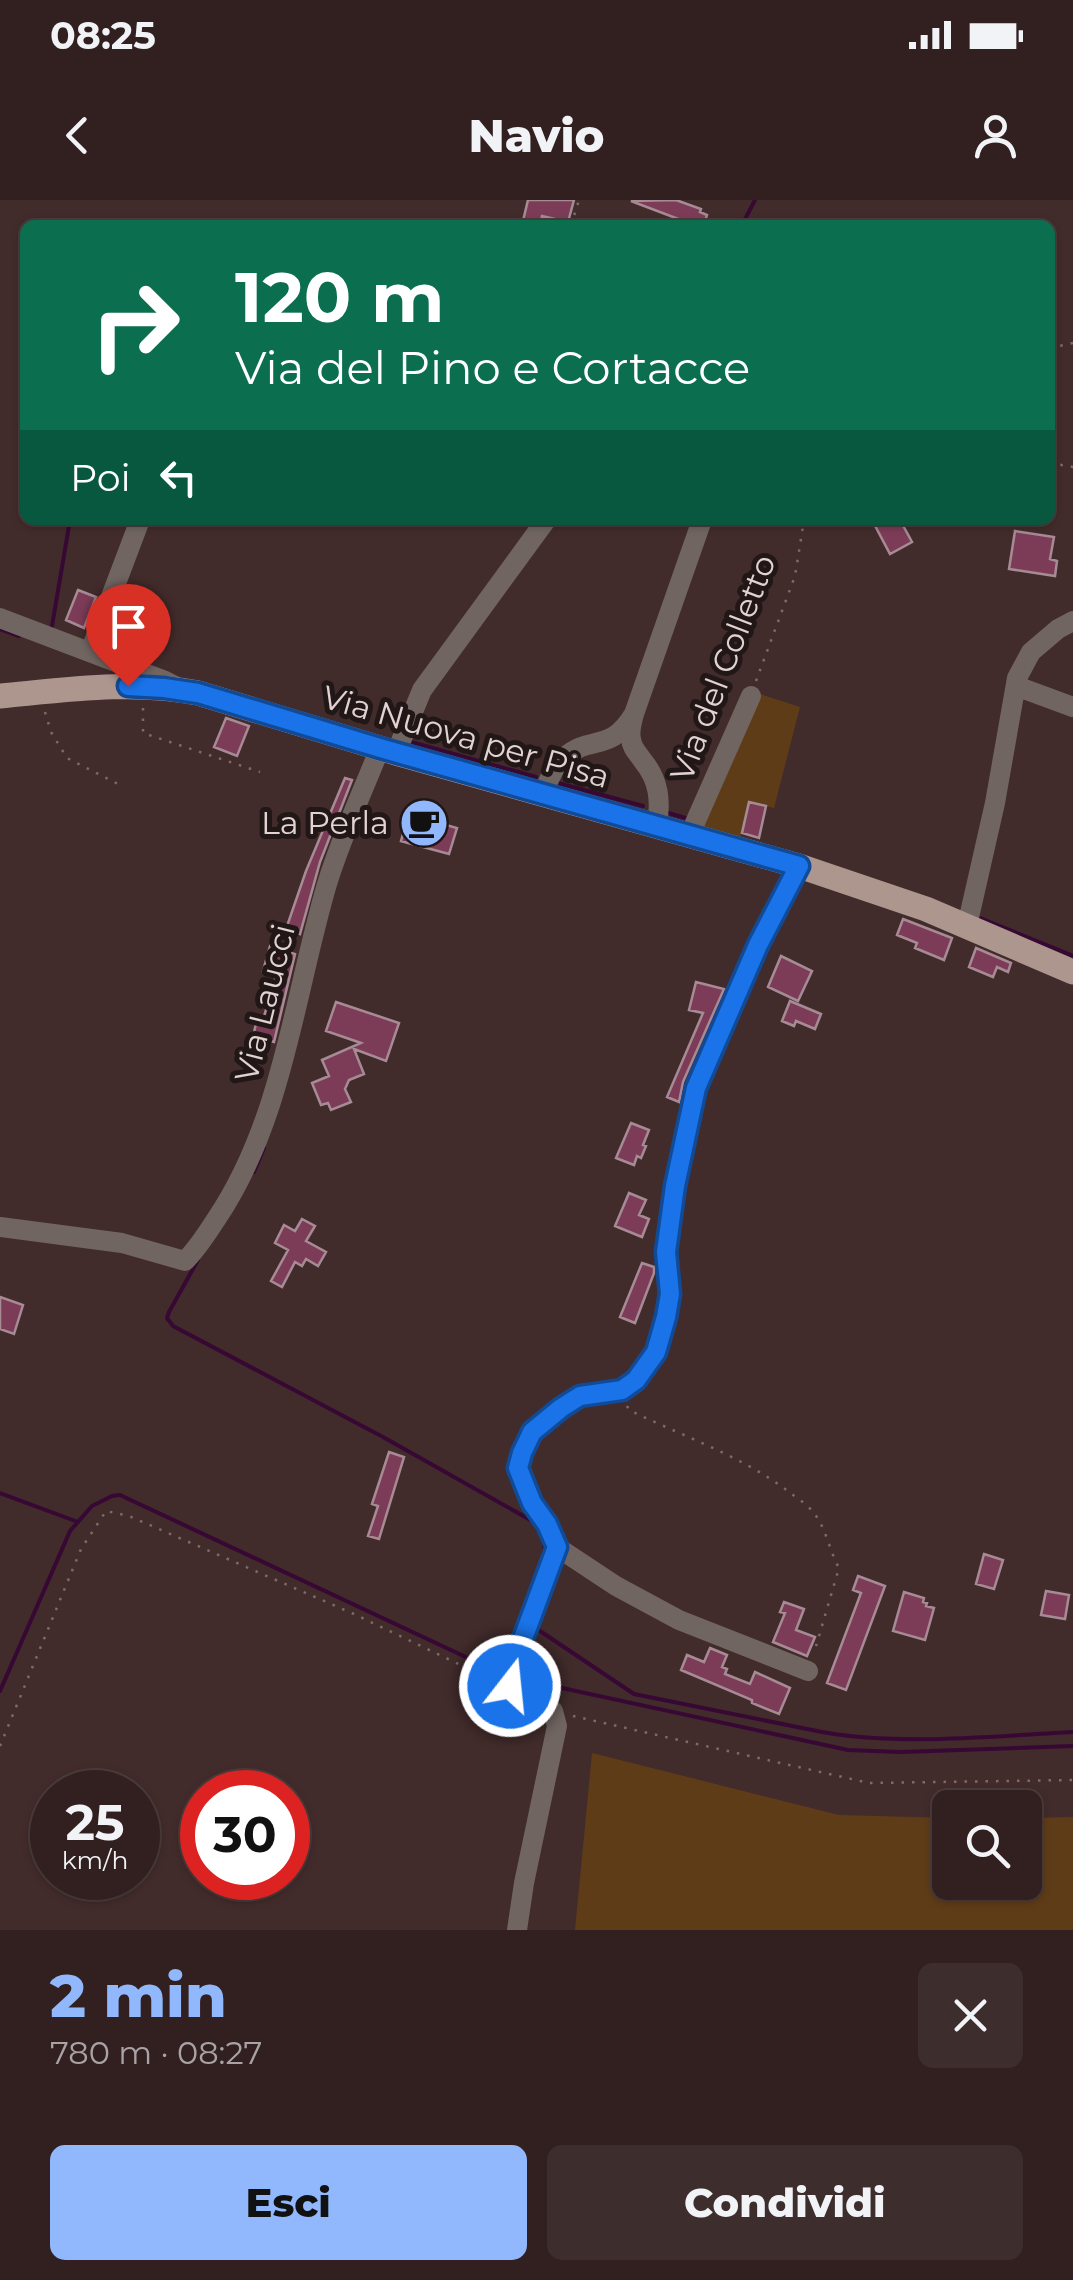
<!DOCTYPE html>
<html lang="it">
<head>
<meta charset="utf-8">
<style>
  :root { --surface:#322020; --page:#3d2d2d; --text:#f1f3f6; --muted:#a8a3a5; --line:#4d3e3e; --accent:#91b8fd }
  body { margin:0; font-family:Montserrat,sans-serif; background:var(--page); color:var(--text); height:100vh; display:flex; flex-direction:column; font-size:38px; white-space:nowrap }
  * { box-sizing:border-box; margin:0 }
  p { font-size:32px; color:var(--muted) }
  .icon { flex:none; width:55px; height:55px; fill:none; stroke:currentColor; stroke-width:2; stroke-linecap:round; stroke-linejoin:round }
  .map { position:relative; height:1730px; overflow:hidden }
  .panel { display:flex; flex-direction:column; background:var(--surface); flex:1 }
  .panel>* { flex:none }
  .guide { position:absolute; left:20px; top:20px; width:1035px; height:305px; border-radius:15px; box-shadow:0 2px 8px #0004,0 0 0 2px var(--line); background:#0b6e4f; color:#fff; overflow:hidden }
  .fabs { position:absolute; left:932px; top:1590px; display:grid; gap:20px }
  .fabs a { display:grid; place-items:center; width:110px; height:110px; border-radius:15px; background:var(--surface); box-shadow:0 2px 8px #0004,0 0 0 2px var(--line); font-size:50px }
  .speed { position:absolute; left:30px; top:1570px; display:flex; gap:20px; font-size:50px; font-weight:700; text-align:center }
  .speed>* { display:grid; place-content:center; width:130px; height:130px; border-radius:50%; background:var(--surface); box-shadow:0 2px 8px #0004,0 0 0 2px var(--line); line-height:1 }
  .speed small { font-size:25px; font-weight:400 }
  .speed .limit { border:15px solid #d22; background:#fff; color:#111 }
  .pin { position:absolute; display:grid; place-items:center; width:85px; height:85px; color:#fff; margin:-102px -42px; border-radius:50% 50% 50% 0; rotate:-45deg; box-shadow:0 0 10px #0007 }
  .pin .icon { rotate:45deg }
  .me { position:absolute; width:110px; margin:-55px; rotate:16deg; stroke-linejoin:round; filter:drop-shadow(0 0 8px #0008) }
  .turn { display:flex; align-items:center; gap:35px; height:210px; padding:0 50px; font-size:45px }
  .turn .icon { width:130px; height:130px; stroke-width:2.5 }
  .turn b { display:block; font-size:70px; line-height:85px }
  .then { display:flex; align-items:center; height:95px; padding:0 50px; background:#0003; gap:20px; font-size:38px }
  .round { display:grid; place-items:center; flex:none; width:105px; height:105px; border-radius:15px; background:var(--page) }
  .summary { display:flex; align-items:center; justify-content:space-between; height:170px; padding:0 50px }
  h1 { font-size:60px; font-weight:800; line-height:75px; color:var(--accent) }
  .action { display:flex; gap:20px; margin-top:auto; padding:20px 50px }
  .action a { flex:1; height:115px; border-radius:15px; background:var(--accent); color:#111; font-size:40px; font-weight:800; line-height:115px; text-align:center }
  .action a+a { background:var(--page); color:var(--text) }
  .status { display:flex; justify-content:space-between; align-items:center; height:70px; padding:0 50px; background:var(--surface); direction:ltr }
  .status svg { height:28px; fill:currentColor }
  header { display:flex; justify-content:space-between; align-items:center; height:130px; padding:0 50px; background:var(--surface); font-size:45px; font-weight:800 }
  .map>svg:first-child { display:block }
</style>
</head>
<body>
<div class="status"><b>08:25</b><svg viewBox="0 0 49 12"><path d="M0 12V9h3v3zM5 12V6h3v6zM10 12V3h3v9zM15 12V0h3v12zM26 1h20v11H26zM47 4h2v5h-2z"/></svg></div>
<header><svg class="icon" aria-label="back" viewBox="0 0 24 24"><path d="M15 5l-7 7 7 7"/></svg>Navio<svg class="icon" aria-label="person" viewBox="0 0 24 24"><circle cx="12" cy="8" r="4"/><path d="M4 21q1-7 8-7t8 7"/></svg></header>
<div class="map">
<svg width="1073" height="1730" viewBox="0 0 1073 1730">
  <rect width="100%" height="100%" fill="#422b2b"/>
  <!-- green -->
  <path fill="#5f3c18" d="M757,493L800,507L774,608L749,602L740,639L695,626Z
    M592,1553L839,1615L950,1618V1682H1025V1618L1073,1617V1730H575Z"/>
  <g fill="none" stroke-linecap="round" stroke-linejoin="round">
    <!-- stream -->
    <path stroke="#380834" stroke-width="4" d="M742,25L755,0
      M52,426L70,320
      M0,429L19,436
      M411,542L536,577
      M558,583L643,606
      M665,612L689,619
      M980,718L1073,756
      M254,972L264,948
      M198,1060L169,1112L167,1118L173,1126L383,1237L534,1322L544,1341L545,1353
      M0,1293L78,1322
      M537,1429L634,1494L822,1532C902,1546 992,1536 1073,1532
      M516,1478L848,1550L901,1552L1073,1546
      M0,1491L70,1331L92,1306L112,1296L120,1295L502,1474"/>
  </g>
  <!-- building -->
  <path fill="#7c3c57" stroke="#a68b95" stroke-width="2.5" d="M528,0H574L568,22L542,16L540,25H522Z
    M676,0L701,9L700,12L707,15L704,25H679L681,20L631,1Z
    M872,320H900L912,342L890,354Z
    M1015,331L1054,337L1050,359L1057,361L1055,376L1009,369Z
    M78,390L96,397L84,428L66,420Z
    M226,518L249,526L237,556L214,547Z
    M345,578L352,580L320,662L300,734L286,729L306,671Z
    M749,602L766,606L759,638L742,633Z
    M407,619L435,626L436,622L457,628L449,654L401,641Z
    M903,719L952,738L944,760L915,748L917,743L897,735Z
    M270,746L295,754L274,842L253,837L257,819L263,820L276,775L263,771Z
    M976,748L1011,763L1008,772L997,767L993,777L969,767Z
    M781,756L812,771L798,801L768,787Z
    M696,782L724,789L683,882L679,902L667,897L703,813L689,810Z
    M790,801L821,814L815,829L796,821L794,826L782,821Z
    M336,802L399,823L386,861L354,849L364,874L349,880L345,889L351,902L331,910L328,903L321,905L312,883L329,876L322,860L361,843L326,831Z
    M631,923L649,930L643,945L646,946L641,958L637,956L634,965L616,958Z
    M629,993L646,1000L639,1015L649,1019L642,1037L615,1026Z
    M302,1019L315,1026L306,1041L326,1052L318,1066L306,1059L302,1066L295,1062L282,1087L271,1081L288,1050L275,1043L284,1025L295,1031Z
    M642,1063L654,1067V1073L635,1123L620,1117Z
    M0,1097L23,1105L14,1134L0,1129Z
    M389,1252L404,1257L379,1339L368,1336L378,1306L372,1304Z
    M984,1354L1003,1360L994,1389L976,1384Z
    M858,1376L885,1386L846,1490L827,1483L861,1393L853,1390Z
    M1046,1391L1069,1395L1065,1419L1041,1415Z
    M904,1392L924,1398L923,1402L927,1403L926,1406L934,1408L925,1440L893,1431Z
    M784,1402L804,1409L796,1430L815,1437L807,1456L773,1442L785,1413L780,1412Z
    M710,1448L727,1455L722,1467L727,1469L725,1474L750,1484L755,1472L790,1488L779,1514L752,1503V1500L681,1470L687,1455L704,1462Z"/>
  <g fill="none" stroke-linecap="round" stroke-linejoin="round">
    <!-- path -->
    <path stroke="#7f6a6a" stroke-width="2.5" stroke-dasharray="2.5 8" stroke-linecap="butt" d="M571,25L579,0
      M1050,148L1073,143
      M1050,263L1073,267
      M756,481L795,376L804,320
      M143,508V533L260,572
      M45,512L51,532L67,558L118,584
      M627,1206L629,1210C682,1236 742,1256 789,1292C797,1298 807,1304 813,1312C826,1327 829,1350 839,1368L814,1453
      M573,1516L869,1583L1073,1580
      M0,1546L81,1349L106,1311L129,1316L354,1414L492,1480"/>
    <!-- minor -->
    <path stroke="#706561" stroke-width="20" d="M0,418L163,480L175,486
      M90,452L140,320
      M1016,486L1073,507
      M634,514L702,320
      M396,553L422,490L546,320
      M543,593C549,580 554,566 565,557C591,534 610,554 634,514C632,522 629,531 631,539C632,549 638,553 643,561C659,580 661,601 657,625
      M690,634L751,496
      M967,726L995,603L1017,478L1031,452L1058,429L1073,421
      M0,1027L122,1043L185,1061C198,1048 207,1033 217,1018C283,919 294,796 327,684C341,638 362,593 380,548
      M557,1347L616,1386L679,1420L808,1471
      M517,1730L524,1683L557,1526L553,1511L515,1493L509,1483L515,1460L557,1347L547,1324L532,1303L518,1268L522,1253L532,1232L561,1208L581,1195L622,1191L636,1180L656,1152L667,1117L670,1094L666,1052L675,986L696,887L758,745L799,666"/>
    <!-- major -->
    <path stroke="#ad968e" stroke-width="25" d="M0,496C65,490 133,480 198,493L396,553L799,666L926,709L1073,772"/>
  </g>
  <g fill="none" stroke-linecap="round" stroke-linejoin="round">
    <!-- route casing -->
    <g stroke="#114b97" stroke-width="25">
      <path id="route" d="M128,486L164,488L198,493L380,548L799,666L758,745L696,888L675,986L666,1052L670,1094L666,1117L656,1152L636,1180L622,1190L580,1196L561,1208L532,1232L522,1253L518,1268L532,1303L547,1324L557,1347L515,1460L510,1486"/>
    </g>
    <!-- route -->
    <use href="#route" stroke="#1a73e8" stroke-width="18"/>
  </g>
  <!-- icons -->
  <defs>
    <g id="cafe-disc" transform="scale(2.5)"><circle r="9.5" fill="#91b8fd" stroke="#211717"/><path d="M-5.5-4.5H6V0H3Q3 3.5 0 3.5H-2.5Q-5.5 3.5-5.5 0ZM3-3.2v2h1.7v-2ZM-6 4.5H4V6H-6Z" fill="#111"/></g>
  </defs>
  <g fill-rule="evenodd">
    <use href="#cafe-disc" x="424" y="623"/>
  </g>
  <g text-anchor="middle" stroke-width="10" stroke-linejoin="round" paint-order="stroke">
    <!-- street labels -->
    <g font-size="32" fill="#e2d2d2" stroke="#211717">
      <text transform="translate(723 468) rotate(-69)" y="11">Via del Colletto</text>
      <text transform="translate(466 537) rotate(16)" y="11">Via Nuova per Pisa</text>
      <text transform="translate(265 803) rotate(-76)" y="11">Via Laucci</text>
    </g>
    <!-- poi labels -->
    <g font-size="32" fill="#e2d2d2" stroke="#211717" text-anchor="end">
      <text x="389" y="634">La Perla</text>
    </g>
  </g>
</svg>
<div class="fabs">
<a><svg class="icon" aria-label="search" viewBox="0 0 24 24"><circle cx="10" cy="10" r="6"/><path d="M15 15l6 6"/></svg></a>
</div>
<div class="speed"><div>25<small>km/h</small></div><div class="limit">30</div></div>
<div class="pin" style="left:128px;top:486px;background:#d93025"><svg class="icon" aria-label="arrive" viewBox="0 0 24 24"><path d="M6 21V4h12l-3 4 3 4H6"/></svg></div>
<svg class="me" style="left:510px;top:1486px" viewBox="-20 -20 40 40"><circle r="17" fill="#1a73e8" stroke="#fff" stroke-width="3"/><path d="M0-11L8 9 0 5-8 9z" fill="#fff"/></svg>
<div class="guide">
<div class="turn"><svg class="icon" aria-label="right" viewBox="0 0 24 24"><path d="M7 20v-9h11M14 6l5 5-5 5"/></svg><div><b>120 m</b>Via del Pino e Cortacce</div></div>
<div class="then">Poi<svg class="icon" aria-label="left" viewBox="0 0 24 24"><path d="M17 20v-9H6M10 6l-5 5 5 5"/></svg></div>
</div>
</div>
<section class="panel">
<div class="summary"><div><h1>2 min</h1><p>780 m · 08:27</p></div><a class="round"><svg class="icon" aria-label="close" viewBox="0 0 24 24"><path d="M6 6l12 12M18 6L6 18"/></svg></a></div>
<div class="action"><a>Esci</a><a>Condividi</a></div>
</section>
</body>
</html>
